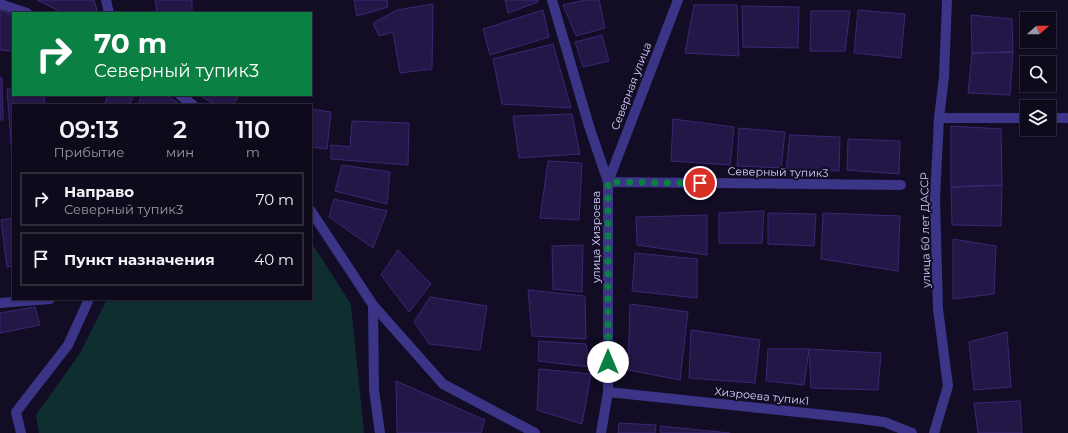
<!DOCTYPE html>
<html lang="ru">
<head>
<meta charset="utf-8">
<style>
  :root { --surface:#0e091b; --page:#1c1728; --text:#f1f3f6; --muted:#9b9aa3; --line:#2e2a3a }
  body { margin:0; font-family:Montserrat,sans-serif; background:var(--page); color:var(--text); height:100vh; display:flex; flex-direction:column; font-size:15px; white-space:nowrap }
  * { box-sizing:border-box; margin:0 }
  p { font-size:13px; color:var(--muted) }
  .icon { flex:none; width:22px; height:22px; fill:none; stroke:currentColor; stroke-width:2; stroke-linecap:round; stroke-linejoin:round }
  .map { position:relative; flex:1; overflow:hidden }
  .panel { position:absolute; left:12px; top:104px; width:300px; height:196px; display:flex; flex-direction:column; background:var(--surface); border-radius:0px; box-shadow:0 1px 3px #0004,0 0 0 1px var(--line) }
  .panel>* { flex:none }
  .hud { position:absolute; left:12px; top:12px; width:300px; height:84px; border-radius:0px; box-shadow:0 1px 3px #0004,0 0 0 1px var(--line); background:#0b8043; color:#fff; overflow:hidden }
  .needle { width:26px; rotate:70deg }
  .tools { position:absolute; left:1020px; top:12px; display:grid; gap:8px }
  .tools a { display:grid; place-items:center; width:36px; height:36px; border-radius:0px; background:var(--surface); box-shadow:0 1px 3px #0004,0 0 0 1px var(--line); font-size:20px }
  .pin { position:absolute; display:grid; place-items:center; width:34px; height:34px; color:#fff; margin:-17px; border:2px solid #fff; border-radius:50%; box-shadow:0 1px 4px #0007 }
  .me { position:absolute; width:44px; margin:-22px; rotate:0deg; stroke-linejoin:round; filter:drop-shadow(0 0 3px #0008) }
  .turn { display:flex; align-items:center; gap:14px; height:84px; padding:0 16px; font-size:18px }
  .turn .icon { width:52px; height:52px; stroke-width:2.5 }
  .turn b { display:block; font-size:28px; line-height:34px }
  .eta { display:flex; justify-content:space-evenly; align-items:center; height:68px; text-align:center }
  .eta b { font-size:24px; font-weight:600; line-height:28px }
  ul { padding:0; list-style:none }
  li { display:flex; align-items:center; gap:12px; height:54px; margin:0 8px 6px; padding:0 8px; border:2px solid var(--line); border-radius:0px }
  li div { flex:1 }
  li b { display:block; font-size:15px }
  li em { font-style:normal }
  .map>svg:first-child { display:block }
</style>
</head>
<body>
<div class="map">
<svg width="1068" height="433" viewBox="0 0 1068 433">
  <rect width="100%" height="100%" fill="#120c24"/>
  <!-- green -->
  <path fill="#0f2e2f" d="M311,242L351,304L364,433H39L36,415L80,353L107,299H311Z"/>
  <!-- building -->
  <path fill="#231747" stroke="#3b2775" d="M37,0H94L98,13H63Z
    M155,0H192V13L157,11Z
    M354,0H387L388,7L357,16Z
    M505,0H538V2L508,13Z
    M585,0H599L605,28L576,36L563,5Z
    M433,4L432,69L400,73L393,32L379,36L373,23L397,10Z
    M694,5H737L739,56L685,53Z
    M742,6L799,7L798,48L743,47Z
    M0,10L13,15V51L0,50Z
    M543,10L549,37L490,55L483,29Z
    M858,10L905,14L901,58L854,53Z
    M811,11H850L845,51H810Z
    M971,15L1012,19L1013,52L972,53Z
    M602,35L609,61L583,67L575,42Z
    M553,44L571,108L502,104L493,59Z
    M1013,52L1010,95L968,93L972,53Z
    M0,77L2,78L3,120H0Z
    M7,89H13V95H44L45,105H13V171Z
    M108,95H134L129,105H104Z
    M142,95H166L181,105H138Z
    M203,95H239L233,105H216L202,97Z
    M311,109L331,112L327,149L311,147Z
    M572,114L580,154L519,158L513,116Z
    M673,119L734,127L730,165L671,161Z
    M352,121L409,123L408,165L331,159V145L350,147Z
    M951,126L1001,129L1002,185L951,187Z
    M739,128L785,132L781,168L737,166Z
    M790,135L840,137L839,171L786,169Z
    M848,139L900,141L899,174L847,170Z
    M548,161L582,163L579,220L540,218Z
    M342,165L390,172L387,204L335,191Z
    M1002,185L1001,226L952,225L951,187Z
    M334,199L387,211L373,248L329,217Z
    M764,211L762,243H719V213Z
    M768,213L816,214L814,246L768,244Z
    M823,213L900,216L898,271L821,259Z
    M707,215V255L637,245L636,217Z
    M13,218V266L7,267L1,220Z
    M953,239L996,246L994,294L953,299Z
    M583,245L582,292L553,289L552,246Z
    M398,250L431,284L409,312L381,275Z
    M635,253L697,259V298L632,291Z
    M528,290L585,296L586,339L532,336Z
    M430,297L487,306L480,350L429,344L414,322Z
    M630,304L688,312L680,380L628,370Z
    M35,307L40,325L0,333V313Z
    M691,330L760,340L755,383L689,378Z
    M1007,332L1011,387L974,390L969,342Z
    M539,341L586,344L589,367L538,361Z
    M768,349H809L804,385L766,381Z
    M809,349L881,353L878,390L811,388Z
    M539,369L591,374L582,424L537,410Z
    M396,381L485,420L481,433H397Z
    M1020,401L1022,433H978L974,403Z
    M619,423L656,425L655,433H618Z
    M660,426L730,433H661Z"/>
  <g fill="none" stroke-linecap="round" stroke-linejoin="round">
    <!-- street -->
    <path stroke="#3b3487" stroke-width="10" d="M106,0L109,13
      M552,0L589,126L608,182V392L601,433
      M0,4L27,13
      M180,95L193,105
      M939,118H1027
      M1049,118H1068
      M608,182L901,185
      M608,182L678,0
      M311,211L373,305L374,390L380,433
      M0,303L50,299
      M373,305L443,384L535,433
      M608,392L854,418L884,422L912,433
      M21,433L16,412L68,345L89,299
      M934,433L948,386L938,309L935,198L939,118L944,77L947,0"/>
  </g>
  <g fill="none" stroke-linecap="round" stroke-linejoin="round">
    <!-- route -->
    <path stroke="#0b8043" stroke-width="7" stroke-dasharray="0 12.6" d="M608,362V182L700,183"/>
  </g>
  <g text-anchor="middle" stroke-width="4" stroke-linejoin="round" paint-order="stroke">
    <!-- street labels -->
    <g font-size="11" fill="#d8d0ff" stroke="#120c24">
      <text transform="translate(631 86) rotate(-69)" y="4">Северная улица</text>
      <text transform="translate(778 172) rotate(1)" y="4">Северный тупик3</text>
      <text transform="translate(925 230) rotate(-91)" y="4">улица 60 лет ДАССР</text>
      <text transform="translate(596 237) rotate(-90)" y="4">улица Хизроева</text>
      <text transform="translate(762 396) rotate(6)" y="4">Хиэроева тупик1</text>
    </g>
  </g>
</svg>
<div class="tools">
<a><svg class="needle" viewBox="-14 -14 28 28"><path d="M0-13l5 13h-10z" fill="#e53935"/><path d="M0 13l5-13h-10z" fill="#9b9aa3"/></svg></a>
<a><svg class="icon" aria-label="search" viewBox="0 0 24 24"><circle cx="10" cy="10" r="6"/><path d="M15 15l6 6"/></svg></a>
<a><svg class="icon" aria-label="layers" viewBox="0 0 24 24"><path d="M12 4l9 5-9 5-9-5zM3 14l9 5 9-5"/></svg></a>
</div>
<div class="pin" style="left:700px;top:183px;background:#d93025"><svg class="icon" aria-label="arrive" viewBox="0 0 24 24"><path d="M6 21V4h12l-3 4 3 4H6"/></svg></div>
<svg class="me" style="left:608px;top:362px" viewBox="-20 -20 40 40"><circle r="19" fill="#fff"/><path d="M0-13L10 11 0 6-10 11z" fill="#0b8043"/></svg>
<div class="hud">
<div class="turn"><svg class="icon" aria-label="right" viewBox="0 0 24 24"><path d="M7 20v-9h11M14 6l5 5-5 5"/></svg><div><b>70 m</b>Северный тупик3</div></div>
</div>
<section class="panel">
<div class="eta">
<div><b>09:13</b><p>Прибытие</p></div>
<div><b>2</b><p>мин</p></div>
<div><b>110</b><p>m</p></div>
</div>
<ul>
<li><svg class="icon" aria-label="right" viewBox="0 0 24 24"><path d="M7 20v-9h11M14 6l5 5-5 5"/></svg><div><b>Направо</b><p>Северный тупик3</p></div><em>70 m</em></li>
<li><svg class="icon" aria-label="arrive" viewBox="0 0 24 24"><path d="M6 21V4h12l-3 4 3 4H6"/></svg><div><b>Пункт назначения</b></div><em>40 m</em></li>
</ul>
</section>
</div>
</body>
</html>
